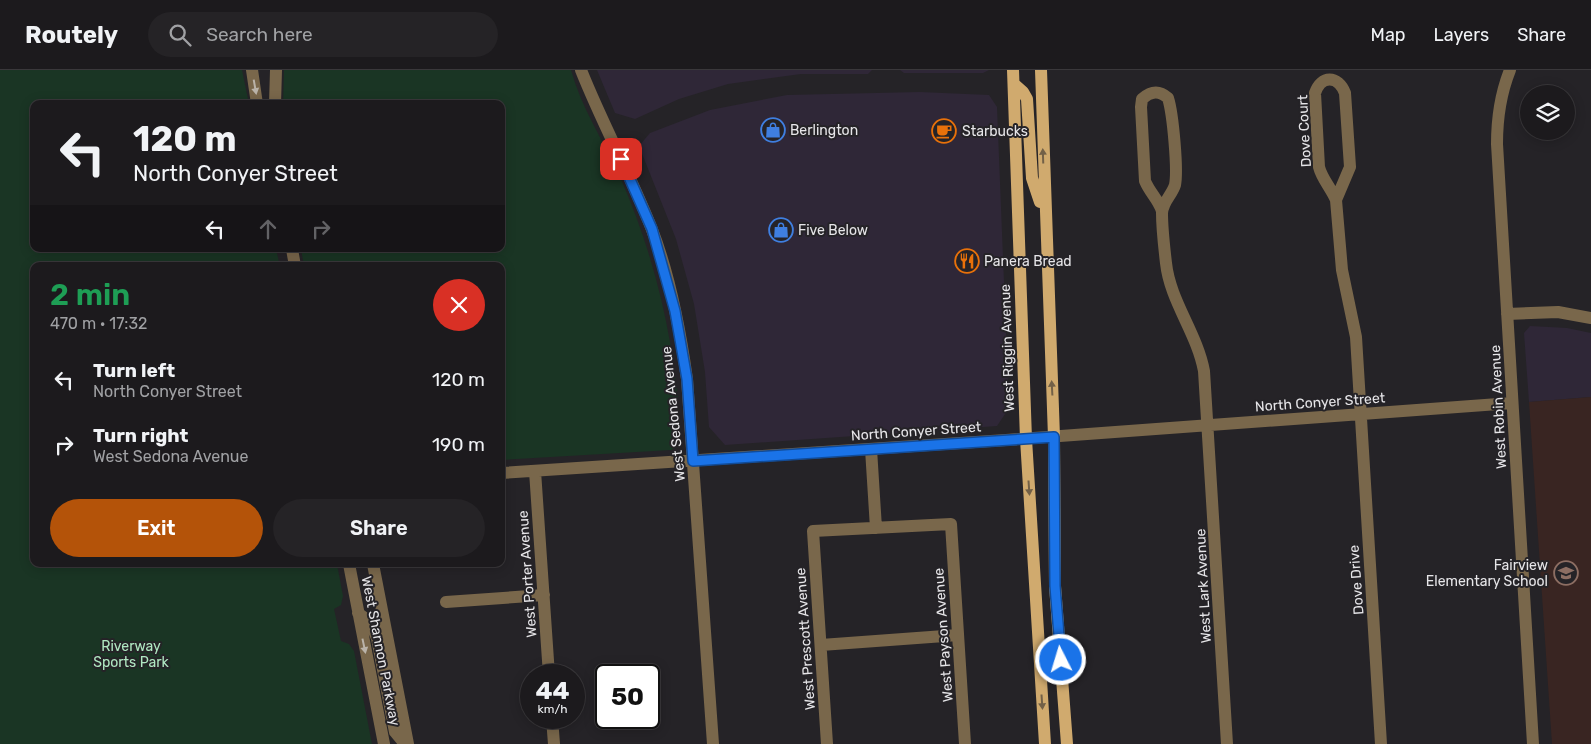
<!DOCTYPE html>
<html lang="en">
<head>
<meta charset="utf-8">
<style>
  :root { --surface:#1c1a1d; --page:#252326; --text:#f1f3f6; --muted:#a0a1a4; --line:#3a383b; --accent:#b45309 }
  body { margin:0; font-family:Rubik,sans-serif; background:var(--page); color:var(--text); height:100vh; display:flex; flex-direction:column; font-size:19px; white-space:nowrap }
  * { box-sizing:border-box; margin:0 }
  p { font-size:16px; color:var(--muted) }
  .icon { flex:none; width:28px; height:28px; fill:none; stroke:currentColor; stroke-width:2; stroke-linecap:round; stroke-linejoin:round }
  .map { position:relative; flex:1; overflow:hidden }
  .sheet { position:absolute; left:30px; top:192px; width:475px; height:305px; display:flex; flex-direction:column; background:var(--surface); border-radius:10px; box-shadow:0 2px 12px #0003,0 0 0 1px var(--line) }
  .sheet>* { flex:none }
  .banner { position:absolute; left:30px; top:30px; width:475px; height:152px; border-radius:10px; box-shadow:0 2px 12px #0003,0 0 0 1px var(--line); background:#1c1a1d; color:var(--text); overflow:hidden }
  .tools { position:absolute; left:1520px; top:15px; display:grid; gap:10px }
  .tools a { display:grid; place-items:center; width:55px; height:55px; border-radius:50%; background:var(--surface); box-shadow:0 2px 12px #0003,0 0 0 1px var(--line); font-size:25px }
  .speed { position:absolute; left:520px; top:594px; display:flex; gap:10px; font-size:25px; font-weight:700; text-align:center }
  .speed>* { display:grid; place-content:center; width:65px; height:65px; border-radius:50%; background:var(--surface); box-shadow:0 2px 12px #0003,0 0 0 1px var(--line); line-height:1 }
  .speed small { font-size:12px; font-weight:400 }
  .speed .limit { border:2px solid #111; border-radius:8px; background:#fff; color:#111 }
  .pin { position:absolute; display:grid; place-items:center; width:42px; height:42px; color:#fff; margin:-21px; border-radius:10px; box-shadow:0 2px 8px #0006 }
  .me { position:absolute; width:55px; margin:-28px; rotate:355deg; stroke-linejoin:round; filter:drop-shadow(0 0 4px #0008) }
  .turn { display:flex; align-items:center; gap:18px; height:105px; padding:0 20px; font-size:22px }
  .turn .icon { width:65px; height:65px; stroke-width:2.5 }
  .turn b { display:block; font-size:35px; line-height:42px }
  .lanes { display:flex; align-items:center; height:48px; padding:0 20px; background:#0003; justify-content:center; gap:25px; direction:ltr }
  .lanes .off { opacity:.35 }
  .round { display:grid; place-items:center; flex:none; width:52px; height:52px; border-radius:26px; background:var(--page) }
  .summary { display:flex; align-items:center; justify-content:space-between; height:85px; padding:0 20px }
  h1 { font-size:30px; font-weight:600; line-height:38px; color:#1e9e55 }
  .action { display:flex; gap:10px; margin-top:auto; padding:10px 20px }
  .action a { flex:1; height:58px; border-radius:30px; background:var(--accent); color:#fff; font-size:20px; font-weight:600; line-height:58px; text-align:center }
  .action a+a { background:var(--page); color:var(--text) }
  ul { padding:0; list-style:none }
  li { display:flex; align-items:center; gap:15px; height:65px; padding:0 20px }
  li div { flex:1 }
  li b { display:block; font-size:19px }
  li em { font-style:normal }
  header { display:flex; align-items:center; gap:30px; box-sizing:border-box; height:70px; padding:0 25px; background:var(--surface); border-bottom:1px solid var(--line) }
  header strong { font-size:24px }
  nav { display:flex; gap:28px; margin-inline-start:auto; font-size:18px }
  .search { width:350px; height:45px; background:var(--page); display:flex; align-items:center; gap:12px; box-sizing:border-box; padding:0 18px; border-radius:28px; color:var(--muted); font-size:19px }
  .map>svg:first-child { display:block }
</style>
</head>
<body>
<header>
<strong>Routely</strong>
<div class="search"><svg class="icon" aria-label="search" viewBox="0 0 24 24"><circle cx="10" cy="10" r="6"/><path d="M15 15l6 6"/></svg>Search here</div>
<nav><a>Map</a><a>Layers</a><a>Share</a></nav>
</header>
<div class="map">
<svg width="1591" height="674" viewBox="0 0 1591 674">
  <rect width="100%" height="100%" fill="#252327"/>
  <!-- commercial -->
  <path fill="#2f2737" d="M597,0H872L868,4H801L728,14L679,29L635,49L615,43Z
    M900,0H989L983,3H904Z
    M920,22L989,25L997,37L1009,338L997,356L725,375L709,357L705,302L694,234L676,169L639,76L650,63L710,40L787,25Z
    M1530,256L1567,258L1591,263V327L1529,332L1524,263Z"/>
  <!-- education -->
  <path fill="#392522" d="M1591,327V674H1552L1529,332Z"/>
  <!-- green -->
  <path fill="#1a3524" d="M0,0H242L249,34H34V179H276L280,196H34V494H337L343,526L341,535L334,539L341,571L349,574L354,581L372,674H0Z
    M284,0H571C581,37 604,72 620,107C657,191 676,277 681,369L677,377L671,380L501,390V196H304L301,179H501V34H283Z"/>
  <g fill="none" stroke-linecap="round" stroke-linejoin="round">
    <!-- minor -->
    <path stroke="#79674b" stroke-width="12" d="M252,0L257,34
      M581,0C602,53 630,104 651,157C670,205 680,259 687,309L713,674
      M1510,0C1500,25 1497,47 1497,74L1533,674
      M275,34L276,0
      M1336,130C1331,118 1322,109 1319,97L1315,23C1321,5 1338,5 1345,23L1350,97L1336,130L1342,200L1356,267L1381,674
      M1162,141C1158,129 1150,123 1145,111L1141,37L1142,29C1151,21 1159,20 1168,28C1173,44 1178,100 1175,115C1172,125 1163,131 1162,143C1162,159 1164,176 1166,193C1170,231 1197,263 1204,301L1227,674
      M292,179L295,196
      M1507,244L1558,242L1591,248
      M871,379L876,458
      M535,401L549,605
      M501,403L1006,370L1512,333
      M349,494L384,674
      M373,494L408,674
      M446,532L544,525
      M358,543L370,552L377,568L395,662L405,674
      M821,575L958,565
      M552,648L554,674
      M827,674L813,461L951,454L965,674"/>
    <!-- major -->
    <path stroke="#d0aa6e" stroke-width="12" d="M1013,0L1026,369L1045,674
      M1041,0L1054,367L1055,516L1067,674
      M1014,14L1023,22L1027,29L1032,108L1040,132"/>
  </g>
  <!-- one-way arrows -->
  <defs><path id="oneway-solid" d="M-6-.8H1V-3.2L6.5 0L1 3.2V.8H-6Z" transform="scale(1.25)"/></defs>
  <g fill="#bab3a9">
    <use href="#oneway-solid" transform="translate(255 17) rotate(80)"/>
    <use href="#oneway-solid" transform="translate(364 576) rotate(78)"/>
  </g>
  <g fill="#726047">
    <use href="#oneway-solid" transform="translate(1043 86) rotate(-92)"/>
    <use href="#oneway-solid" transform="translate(1052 318) rotate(-93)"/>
    <use href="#oneway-solid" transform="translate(1029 418) rotate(86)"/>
    <use href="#oneway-solid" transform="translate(1042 632) rotate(86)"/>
  </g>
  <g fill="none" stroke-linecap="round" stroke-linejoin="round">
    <!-- route casing -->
    <g stroke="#114b97" stroke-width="12">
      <path id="route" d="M621,89L652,159L675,241L687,309L693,391L1054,367L1055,516L1061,590"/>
    </g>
    <!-- route -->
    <use href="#route" stroke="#1a73e8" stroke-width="9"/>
  </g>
  <!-- icons -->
  <defs>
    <g id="shop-ring" transform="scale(1.25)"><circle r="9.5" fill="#252327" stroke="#3f7fe0" stroke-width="1.5"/><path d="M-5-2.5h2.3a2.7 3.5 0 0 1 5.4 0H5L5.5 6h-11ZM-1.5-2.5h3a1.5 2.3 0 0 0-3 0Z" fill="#3f7fe0"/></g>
    <g id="cafe-ring" transform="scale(1.25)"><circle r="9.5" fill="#252327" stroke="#e8710a" stroke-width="1.5"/><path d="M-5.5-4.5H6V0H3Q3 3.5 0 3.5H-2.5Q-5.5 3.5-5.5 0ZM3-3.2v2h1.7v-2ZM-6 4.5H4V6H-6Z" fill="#e8710a"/></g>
    <g id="restaurant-ring" transform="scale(1.25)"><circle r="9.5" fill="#252327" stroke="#e8710a" stroke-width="1.5"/><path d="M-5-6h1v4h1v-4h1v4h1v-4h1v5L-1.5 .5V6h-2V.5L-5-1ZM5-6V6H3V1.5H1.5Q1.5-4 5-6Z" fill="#e8710a"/></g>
    <g id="school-ring" transform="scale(1.25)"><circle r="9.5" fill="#252327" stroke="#8d6e63" stroke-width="1.5"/><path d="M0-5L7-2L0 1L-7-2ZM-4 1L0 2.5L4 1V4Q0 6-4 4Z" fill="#8d6e63"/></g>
  </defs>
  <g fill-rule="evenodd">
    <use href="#shop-ring" x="773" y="60"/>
    <use href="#cafe-ring" x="944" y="61"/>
    <use href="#shop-ring" x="781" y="160"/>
    <use href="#restaurant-ring" x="967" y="191"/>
    <use href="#school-ring" x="1566" y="503"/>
  </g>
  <g text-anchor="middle" stroke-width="4" stroke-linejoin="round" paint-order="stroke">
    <!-- poi labels -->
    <g font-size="14" fill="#e6e5e8" stroke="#252327" text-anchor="start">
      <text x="790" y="65">Berlington</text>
      <text x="962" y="66">Starbucks</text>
      <text x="798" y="165">Five Below</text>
      <text x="984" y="196">Panera Bread</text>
      <text x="1548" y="500" text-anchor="end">Fairview<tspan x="1548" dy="16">Elementary School</tspan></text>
    </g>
    <!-- street labels -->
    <g font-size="14" fill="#e6e5e8" stroke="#252327">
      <text transform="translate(1304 61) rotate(-93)" y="5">Dove Court</text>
      <text transform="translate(1007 278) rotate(-92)" y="5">West Riggin Avenue</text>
      <text transform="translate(1320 332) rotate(-4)" y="5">North Conyer Street</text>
      <text transform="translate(1498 337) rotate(-93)" y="5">West Robin Avenue</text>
      <text transform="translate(673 344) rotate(-96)" y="5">West Sedona Avenue</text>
      <text transform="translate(916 361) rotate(-4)" y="5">North Conyer Street</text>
      <text transform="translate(527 504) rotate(-94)" y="5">West Porter Avenue</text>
      <text transform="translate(1356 510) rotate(-94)" y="5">Dove Drive</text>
      <text transform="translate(1203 516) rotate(-93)" y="5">West Lark Avenue</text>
      <text transform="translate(943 565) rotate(-94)" y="5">West Payson Avenue</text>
      <text transform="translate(805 569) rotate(-94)" y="5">West Prescott Avenue</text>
      <text transform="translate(381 581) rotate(79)" y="5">West Shannon Parkway</text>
    </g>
    <!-- park labels -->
    <g font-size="14" fill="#b0e7c2" stroke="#252327">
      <text x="131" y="581">Riverway<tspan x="131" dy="16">Sports Park</tspan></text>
    </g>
  </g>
</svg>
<div class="tools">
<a><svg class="icon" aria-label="layers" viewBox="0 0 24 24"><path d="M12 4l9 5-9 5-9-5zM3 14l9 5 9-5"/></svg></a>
</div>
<div class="speed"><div>44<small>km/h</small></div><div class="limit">50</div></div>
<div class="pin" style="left:621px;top:89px;background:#d93025"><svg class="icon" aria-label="arrive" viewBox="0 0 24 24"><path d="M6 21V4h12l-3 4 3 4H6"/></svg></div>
<svg class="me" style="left:1061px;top:590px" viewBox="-20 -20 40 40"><circle r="17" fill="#1a73e8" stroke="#fff" stroke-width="3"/><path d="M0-11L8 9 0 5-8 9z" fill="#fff"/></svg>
<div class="banner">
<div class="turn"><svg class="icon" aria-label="left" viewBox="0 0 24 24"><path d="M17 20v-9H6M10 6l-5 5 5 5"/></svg><div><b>120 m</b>North Conyer Street</div></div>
<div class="lanes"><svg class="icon" aria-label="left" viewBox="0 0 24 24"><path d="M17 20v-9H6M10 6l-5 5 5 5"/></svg><svg class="icon off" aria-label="ahead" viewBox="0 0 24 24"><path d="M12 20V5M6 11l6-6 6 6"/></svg><svg class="icon off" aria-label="right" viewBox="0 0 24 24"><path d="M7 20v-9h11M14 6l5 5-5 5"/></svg></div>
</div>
<section class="sheet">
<div class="summary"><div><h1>2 min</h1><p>470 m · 17:32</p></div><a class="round" style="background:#d93025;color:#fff"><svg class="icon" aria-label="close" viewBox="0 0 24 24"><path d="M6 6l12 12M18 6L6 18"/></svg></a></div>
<ul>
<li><svg class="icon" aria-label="left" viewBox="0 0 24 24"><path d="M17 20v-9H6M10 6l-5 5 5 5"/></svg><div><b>Turn left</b><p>North Conyer Street</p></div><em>120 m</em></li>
<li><svg class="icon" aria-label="right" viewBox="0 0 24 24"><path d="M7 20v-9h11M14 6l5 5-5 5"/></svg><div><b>Turn right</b><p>West Sedona Avenue</p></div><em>190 m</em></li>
</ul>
<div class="action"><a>Exit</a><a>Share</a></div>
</section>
</div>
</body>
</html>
